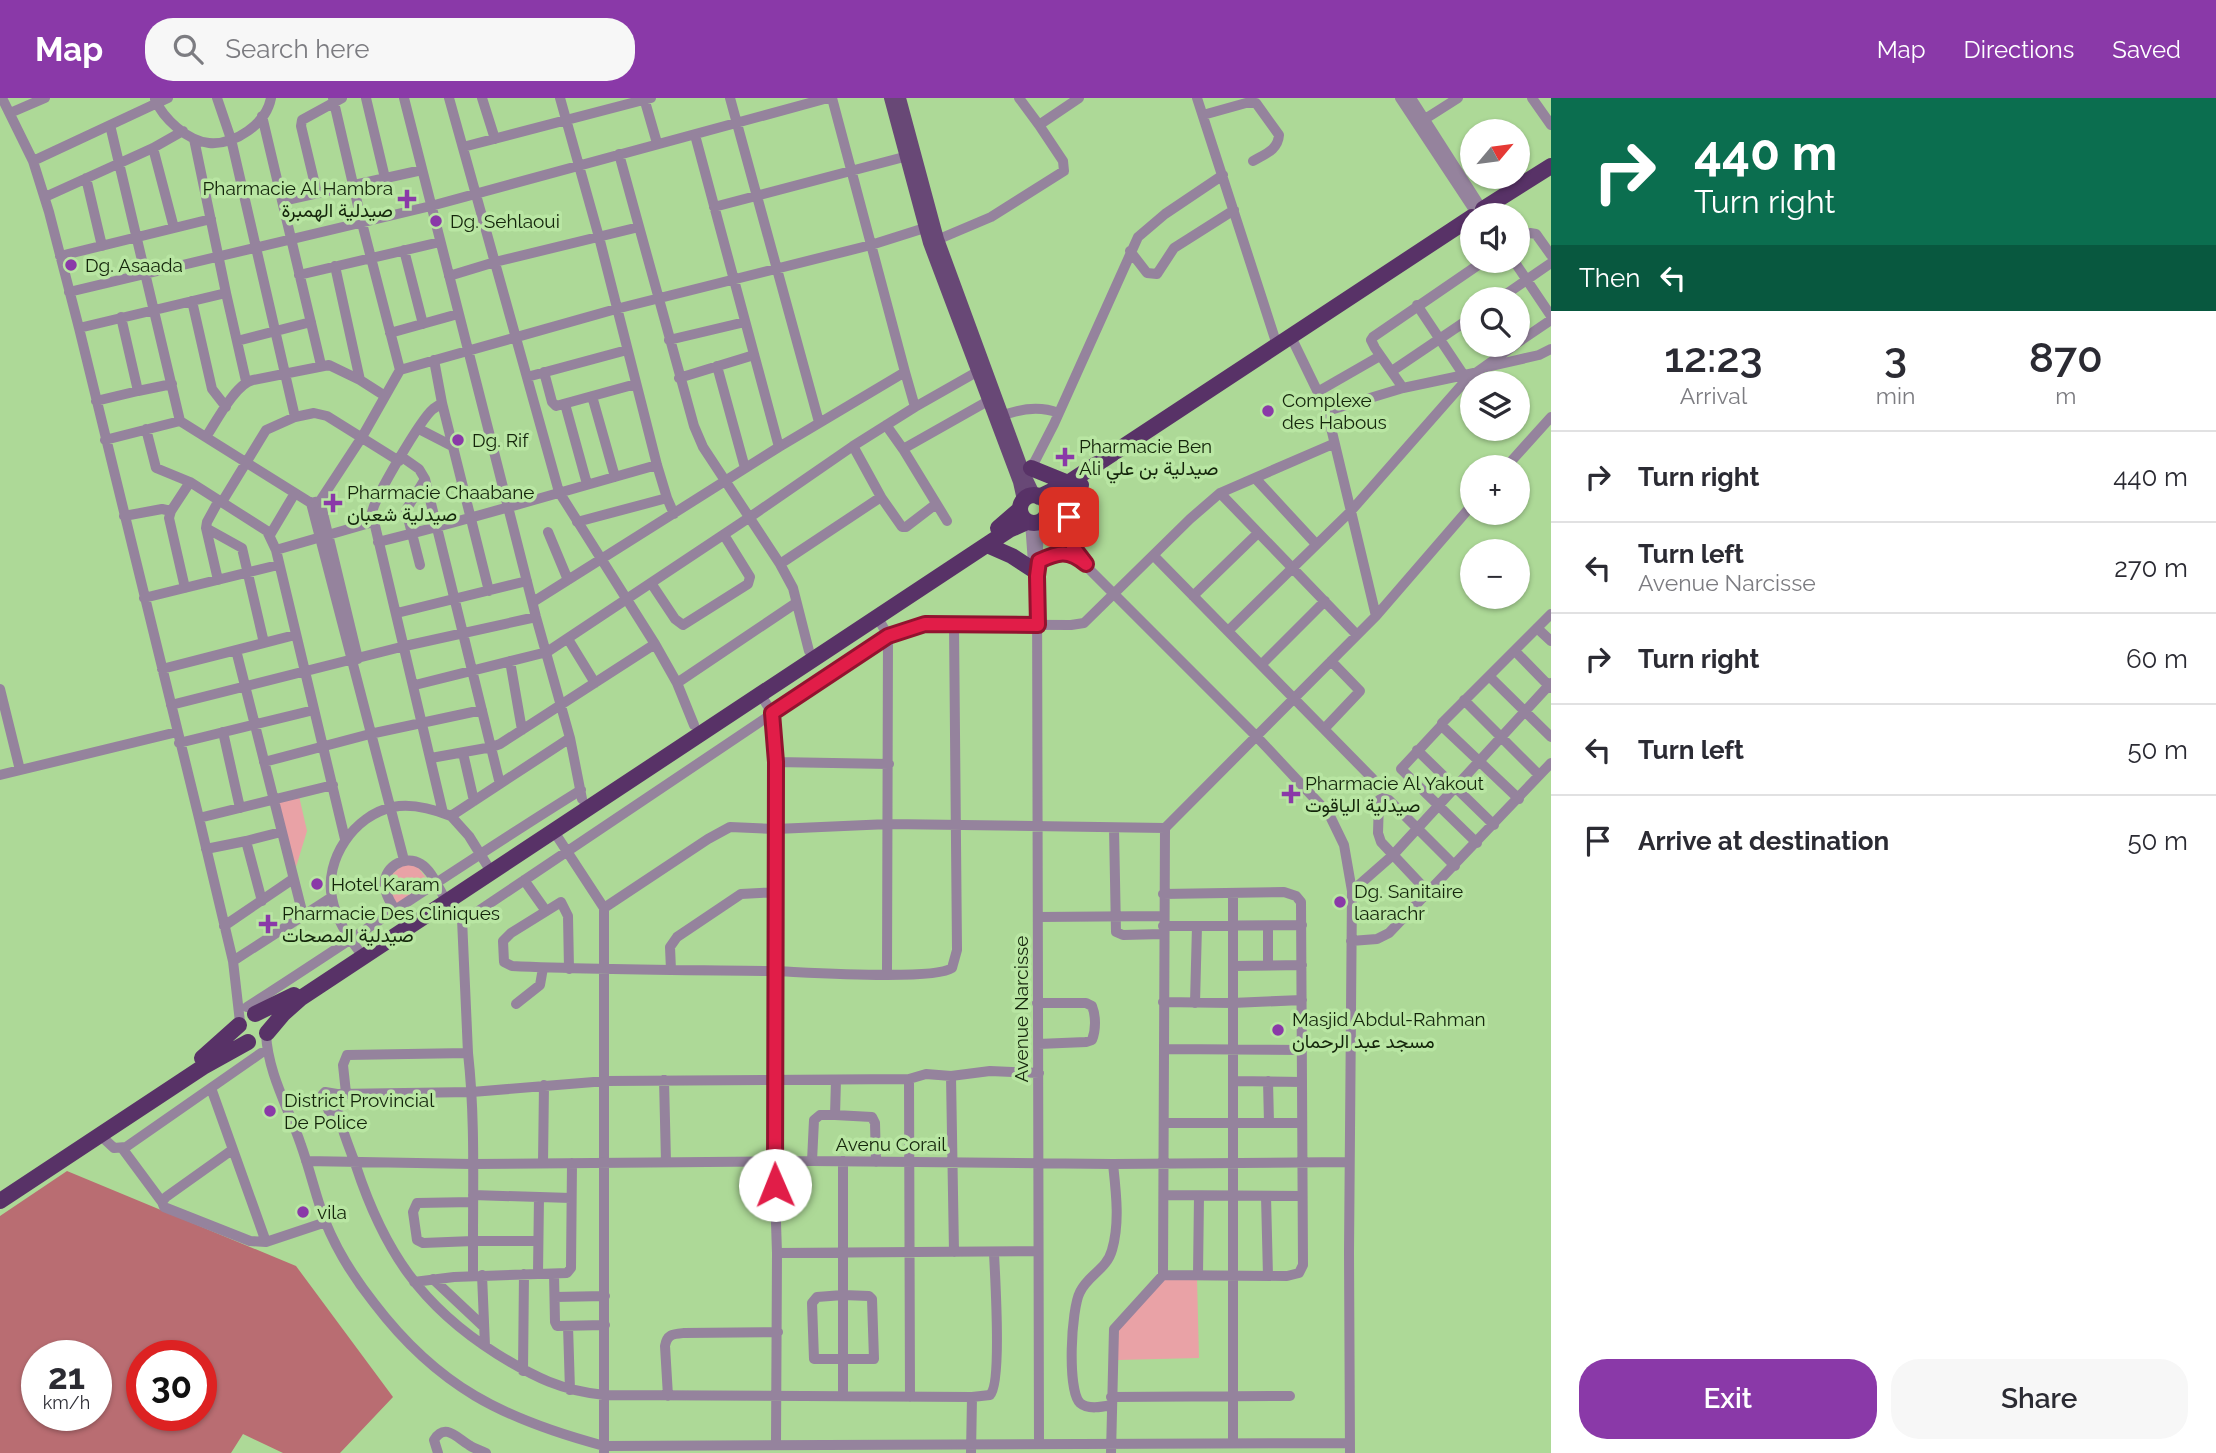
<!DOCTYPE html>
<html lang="en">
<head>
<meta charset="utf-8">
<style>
  :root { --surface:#fff; --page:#f7f7f7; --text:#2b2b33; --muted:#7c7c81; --line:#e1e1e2; --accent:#8a39a8 }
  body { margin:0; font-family:Raleway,Vazirmatn,sans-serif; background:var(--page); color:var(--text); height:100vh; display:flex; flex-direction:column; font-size:26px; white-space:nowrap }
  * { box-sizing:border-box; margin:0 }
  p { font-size:23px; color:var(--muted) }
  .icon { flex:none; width:38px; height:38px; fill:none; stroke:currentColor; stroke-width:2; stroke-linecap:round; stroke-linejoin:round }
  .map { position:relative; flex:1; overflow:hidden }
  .side { display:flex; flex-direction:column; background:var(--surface); width:665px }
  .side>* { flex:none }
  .hud { background:#0b6e4f; color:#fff; overflow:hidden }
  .needle { width:46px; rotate:61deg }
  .fabs { position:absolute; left:1460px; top:21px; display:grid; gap:14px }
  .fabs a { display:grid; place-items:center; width:70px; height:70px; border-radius:50%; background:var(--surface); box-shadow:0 2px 5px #0004; font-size:35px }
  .speed { position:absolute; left:21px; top:1242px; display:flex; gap:14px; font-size:35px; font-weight:700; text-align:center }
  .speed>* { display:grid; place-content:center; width:91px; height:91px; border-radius:50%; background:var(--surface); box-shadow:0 2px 5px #0004; line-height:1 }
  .speed small { font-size:18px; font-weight:400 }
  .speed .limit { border:10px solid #d22; background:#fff; color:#111 }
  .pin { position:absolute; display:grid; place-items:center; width:60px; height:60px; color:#fff; margin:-30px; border-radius:14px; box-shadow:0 4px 10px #0006 }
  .me { position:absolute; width:77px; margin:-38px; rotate:359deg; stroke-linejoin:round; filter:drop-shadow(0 0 5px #0008) }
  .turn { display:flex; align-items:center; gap:24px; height:147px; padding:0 28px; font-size:32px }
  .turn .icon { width:91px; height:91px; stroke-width:2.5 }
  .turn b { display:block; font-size:49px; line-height:60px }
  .then { display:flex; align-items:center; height:66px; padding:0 28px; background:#0003; gap:14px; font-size:26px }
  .eta { display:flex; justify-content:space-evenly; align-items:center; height:119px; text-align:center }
  .eta b { font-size:42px; font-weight:600; line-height:49px }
  .button { display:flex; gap:14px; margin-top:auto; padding:14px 28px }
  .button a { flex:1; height:80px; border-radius:28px; background:var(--accent); color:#fff; font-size:28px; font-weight:600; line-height:80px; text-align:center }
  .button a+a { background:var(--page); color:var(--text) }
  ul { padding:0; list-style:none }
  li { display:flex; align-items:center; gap:21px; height:91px; padding:0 28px; border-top:2px solid var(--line) }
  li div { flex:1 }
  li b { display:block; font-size:26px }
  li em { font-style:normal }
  header { display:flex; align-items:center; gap:42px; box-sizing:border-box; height:98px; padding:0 35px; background:var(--accent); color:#fff }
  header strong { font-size:33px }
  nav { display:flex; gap:38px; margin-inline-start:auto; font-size:24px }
  .search { width:490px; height:63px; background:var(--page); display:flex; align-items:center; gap:18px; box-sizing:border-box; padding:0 24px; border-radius:28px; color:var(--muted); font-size:26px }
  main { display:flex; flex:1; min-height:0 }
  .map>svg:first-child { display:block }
</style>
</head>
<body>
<header>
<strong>Map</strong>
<div class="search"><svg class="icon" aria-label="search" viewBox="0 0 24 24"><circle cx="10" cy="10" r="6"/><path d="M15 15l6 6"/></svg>Search here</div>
<nav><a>Map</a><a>Directions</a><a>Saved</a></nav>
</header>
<main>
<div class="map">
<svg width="1551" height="1355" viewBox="0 0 1551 1355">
  <rect width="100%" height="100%" fill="#add997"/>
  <!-- green -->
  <path fill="#e9a2a6" d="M299,698L307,733L296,769L276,703Z
    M404,766L417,768L430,785L396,806L388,790L390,778Z
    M1164,1180H1197L1199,1260L1117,1262L1119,1227Z"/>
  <!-- forest -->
  <path fill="#b96d72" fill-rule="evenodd" d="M67,1073L296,1168L393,1299L340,1355H283L243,1336L231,1355H0V1118ZM37,1258H96V1318H37ZM142,1258H201V1318H142Z"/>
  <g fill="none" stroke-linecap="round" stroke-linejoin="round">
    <!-- minor -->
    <path stroke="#95839d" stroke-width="10" d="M2,0L33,63
      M168,0L33,63L49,114L79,230L199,720L233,863L240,924
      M217,0L231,41L295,319
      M366,0L385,80
      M404,0L536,519L570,640L582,701
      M449,0L559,394L655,546L677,585L694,627
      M482,0L495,41
      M560,0L599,139L657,367L667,400L674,416
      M644,0L657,45
      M730,0L819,324
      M1019,0L1039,27L1079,0
      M1197,0L1277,247
      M1400,0L1476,115
      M1411,0L1482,111
      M1532,0L1551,27
      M155,1C163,21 188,43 209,45C235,47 266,26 271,0
      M10,15L45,0
      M1203,17L1246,5H1256L1279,37C1278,52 1265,56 1253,63
      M262,18L321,267
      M1425,21L1458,0
      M110,27L180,323
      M695,37L779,349
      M194,41L226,195
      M463,49L651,0
      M153,50L174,130
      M619,56L694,328L703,349L780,466L881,399L853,348
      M86,80L102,148
      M317,95L301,28L302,22L342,0
      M45,99L153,50L183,33
      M282,103L422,72
      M714,109L904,59
      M1517,141L1530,135L1536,136L1551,157
      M932,144L991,119L1064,73L1063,63L1039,27
      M404,152L423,226
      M1130,153L1147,175L1157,176L1174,150L1234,112
      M60,158L211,121
      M1514,163L1551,218
      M335,168L360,282
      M299,177L440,144
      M449,178L495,164L639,129
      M69,194L431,108L828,0
      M1499,201L1551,165
      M192,203L212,291L226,309
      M1417,207L1463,276
      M79,230L226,195L246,283
      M390,235L458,216
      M669,242L745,224
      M237,243L311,224
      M1294,245L1327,313L1403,290L1474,275
      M1517,245L1551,222
      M434,262L442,305C439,307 436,309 433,311C421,321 374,400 372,415L443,715
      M717,268L745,370
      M1487,269L1539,257L1551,251
      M400,272L616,211L871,147L931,128
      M1392,273L1472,219
      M544,274L552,304L556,308L636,286
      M905,274L915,309
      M527,279L627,252
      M679,280L754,257
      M1403,290L1375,250L1371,242L1373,239L1484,163
      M138,293L172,286
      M1319,293L1380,258
      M592,298L615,379
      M96,303L138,293L121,219
      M442,305L489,493
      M565,306L587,386
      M1327,313L1376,518
      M996,320C1015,312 1038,307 1058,315
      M886,327L903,351L988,303
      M146,331L156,370L190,384L267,433L276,452L373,424
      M419,331L454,349
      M206,339C216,324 236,285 253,282L329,267L360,282L385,298
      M105,342L180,323L311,405L404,762
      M903,351L947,423
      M402,359L419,371L425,381L500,686
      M1506,369L1551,319
      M1026,373L1035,363L1054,326L1138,139L1165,116L1223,77
      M1255,380L1316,446
      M1220,395L1357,537
      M881,399L902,429H906L936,406
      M320,403L358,561
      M222,404L266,332L295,319L314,315L327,318L399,363
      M311,405L320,403L362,339L400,272L362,125L333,0
      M1046,417L1069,444
      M124,418L162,411L171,413
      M1041,423L1257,639L1329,716L1344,747L1352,793L1349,1154L1350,1355
      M577,424L667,400
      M1030,424L1033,465
      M206,430L242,450L264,545
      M548,434L568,482
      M270,437L295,395
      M378,444C472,421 564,393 657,367
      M276,452L345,741
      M1154,458L1373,681
      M1039,463L1056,456L1072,457
      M780,466L793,490L809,553
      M420,467L406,412L425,381
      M218,482L206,430L207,424L219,402
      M651,485L675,521L683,527L748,486L750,479L724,437
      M185,490L169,420L171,413L190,384
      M1193,498L1258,435
      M144,500L278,467
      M533,504L779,349L905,274L832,0
      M397,515L527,483
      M877,518L888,538L887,876
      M1537,530L1551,543
      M1228,533L1350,414L1467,281L1515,247
      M568,541L595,585
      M236,552L303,817
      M1515,553L1551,590
      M510,563L522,632
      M1261,567L1325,503
      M162,571L295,537
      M1490,579L1551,639
      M677,585L796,505
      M415,587L547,554L750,419L853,348L915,309L982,271
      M0,591L20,672
      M759,594L772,615L776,664L774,1064L777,1155L776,1347
      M1464,602L1539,677
      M171,607L405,548L536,519
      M1442,627L1401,671L1477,745
      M1324,631L1360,593L1331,563
      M223,634L240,710
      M179,645L314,612
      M1417,652L1494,727
      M463,655L474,703
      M431,660L492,649L500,646L655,546
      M264,664L370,636L482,612
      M776,664L889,666
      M0,677L177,634
      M1519,701L1443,629L1442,625L1551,516
      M199,720L333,687
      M1114,730L1116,834L1123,837L1163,836
      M553,732L604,810V1354
      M246,743L281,734
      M206,751L246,743L262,803
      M487,767L469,738L451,718L570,640
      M524,782L546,813
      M1352,793L1393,757L1551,585
      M1429,795L1381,744L1378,735L1379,702L1383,700L1389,702L1455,768
      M446,803L458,819L468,820L888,538L924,526L1071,527L1084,525L1190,421L1220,395L1333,346
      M604,810L708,741L730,729L776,731L889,726L1165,730
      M1039,819L1163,818
      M403,823C396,813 387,802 385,790C381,771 404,755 421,766C431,772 437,787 443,797
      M224,828L293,781
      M1163,828L1302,827
      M1351,843L1377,841L1389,835L1551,665
      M359,853C347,837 336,821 332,800C324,762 354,717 393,709C412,705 433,711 451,718
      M233,863L332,799
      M1268,867V828
      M1233,868L1302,867
      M569,871L568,818L561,804L511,835L503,843L504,864L512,868C599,872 686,872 773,873C803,874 934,883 952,870L957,852L954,527
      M671,872L670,849L677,839L741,796L776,794
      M1163,904L1232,905L1302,902
      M1037,905H1086L1092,908C1096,918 1096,932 1092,942L1086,944L1038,946
      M1195,905L1197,828
      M516,906L540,887L543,870
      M247,909C359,837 468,762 581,692
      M266,936C268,976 289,1011 301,1047C310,1072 316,1099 325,1123C337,1153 355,1181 374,1205C438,1289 503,1321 604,1348L1350,1345
      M1164,951L1302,952
      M468,955C475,1017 473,1081 473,1143L423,1145L417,1142L413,1114L417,1105L473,1104
      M951,978L954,1154
      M909,981L910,1299
      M664,982L666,1064
      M1233,983L1302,984
      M1268,983L1269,1025
      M211,990L266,1144
      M346,995L343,967L347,957L468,955L462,821
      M337,996L325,994L323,996L333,1026H341
      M835,1017L872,1019L875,1025L876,1064
      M1164,1025H1302
      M100,1037L114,1050L126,1049L261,955
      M122,1050L162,1104
      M232,1052L166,1099L162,1104L164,1109L250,1143L266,1144L326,1124
      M306,1063L472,1066L812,1063L1113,1066L1349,1064
      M812,1063L814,1022L820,1017H835L836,982
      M543,1065L544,987
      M473,1097L571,1100
      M1164,1097L1302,1098
      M1266,1098L1268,1178
      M777,1155L1038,1153
      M538,1175L539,1099
      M554,1176L555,1224L557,1228L605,1227
      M482,1177L485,1248
      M1163,1177L1165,730L1376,518L1472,407
      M1198,1177L1199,1098
      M473,1178V1143H538
      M433,1181L484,1229
      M414,1184L454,1179L567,1175L571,1170L572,1065
      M843,1197L869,1198L872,1201L874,1261H814L812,1205L817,1199Z
      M555,1199L605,1198
      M568,1228L570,1292
      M523,1273L524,1176
      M668,1298L665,1248C667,1236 673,1236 684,1235L778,1234
      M843,1298V1063
      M972,1299L990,1297C1002,1286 995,1178 994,1155
      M1111,1299L1290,1298
      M1111,1307C1102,1309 1088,1312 1080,1305C1067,1292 1071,1211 1080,1194C1088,1177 1107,1171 1112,1152C1120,1125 1116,1094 1113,1066
      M1039,1345L1037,478L1039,424
      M1233,1345V796
      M438,1355L434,1342C445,1324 457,1340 469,1347C474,1351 481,1352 486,1355
      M971,1355L972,1299L605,1297C562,1293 534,1279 497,1256C421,1208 384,1153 356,1068C348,1045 336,1021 337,996L472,994L606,983L909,981L926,976L951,978L990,973L1039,975
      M1111,1355L1114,1231L1163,1177L1287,1178L1299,1175L1303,1167L1301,804L1296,798L1284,794L1163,796"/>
    <!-- major -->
    <path stroke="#684876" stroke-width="12" d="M890,0L929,145L1019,384L1023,402
      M900,0L938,141L1024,375L1035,398"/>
    <!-- highway -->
    <path stroke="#583267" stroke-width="16" d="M1483,111L1551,68
      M1031,370L1068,385
      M1020 411a14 14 0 1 1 28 0a14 14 0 1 1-28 0Z
      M1039,399L1068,385L1472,119
      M1047,412L1069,393
      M998,430L1020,411
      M987,447L1012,458L1035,473
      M1073,449C1066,426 1070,408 1081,387
      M255,916L294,897
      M267,935L283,916L301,900C536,743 772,587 1009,432L1027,424
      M202,960L239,927
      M0,1103L203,969L248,944"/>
  </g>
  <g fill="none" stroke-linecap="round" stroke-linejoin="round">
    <!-- route casing -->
    <g stroke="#92132f" stroke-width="18">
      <path id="route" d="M775,1087L776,664L772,615L888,538L925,526L1038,527L1037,478L1039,463C1058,454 1068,451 1086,466L1073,449L1069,419"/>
    </g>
    <!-- route -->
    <use href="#route" stroke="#e11d48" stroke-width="12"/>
  </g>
  <!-- markers -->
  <g fill="#8a39a8" stroke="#b9e6a3" stroke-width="2.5">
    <path d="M403.5 90.5h7v7h7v7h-7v7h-7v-7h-7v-7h7z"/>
    <circle cx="436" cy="123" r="7"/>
    <circle cx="71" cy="167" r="7"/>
    <circle cx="1268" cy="313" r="7"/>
    <circle cx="458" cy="342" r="7"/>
    <path d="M1061.5 348.5h7v7h7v7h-7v7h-7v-7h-7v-7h7z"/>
    <path d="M329.5 394.5h7v7h7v7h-7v7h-7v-7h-7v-7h7z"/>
    <path d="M1287.5 685.5h7v7h7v7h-7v7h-7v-7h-7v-7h7z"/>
    <circle cx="317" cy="786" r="7"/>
    <circle cx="1340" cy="804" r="7"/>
    <path d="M264.5 815.5h7v7h7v7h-7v7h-7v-7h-7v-7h7z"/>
    <circle cx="1278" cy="932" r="7"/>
    <circle cx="270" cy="1013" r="7"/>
    <circle cx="303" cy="1114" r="7"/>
  </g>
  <g text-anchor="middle" stroke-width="7" stroke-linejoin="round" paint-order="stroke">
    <!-- poi labels -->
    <g font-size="19" fill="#14250b" stroke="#b9e6a3" text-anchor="start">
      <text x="393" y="97" text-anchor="end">Pharmacie Al Hambra<tspan x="393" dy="22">صيدلية الهمبرة</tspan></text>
      <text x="450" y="130">Dg. Sehlaoui</text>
      <text x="85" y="174">Dg. Asaada</text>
      <text x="1282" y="309">Complexe<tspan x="1282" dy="22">des Habous</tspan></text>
      <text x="472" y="349">Dg. Rif</text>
      <text x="1079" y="355">Pharmacie Ben<tspan x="1079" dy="22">Ali صيدلية بن علي</tspan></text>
      <text x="347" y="401">Pharmacie Chaabane<tspan x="347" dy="22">صيدلية شعبان</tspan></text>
      <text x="1305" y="692">Pharmacie Al Yakout<tspan x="1305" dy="22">صيدلية الياقوت</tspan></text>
      <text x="331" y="793">Hotel Karam</text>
      <text x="1354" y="800">Dg. Sanitaire<tspan x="1354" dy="22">laarachr</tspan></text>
      <text x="282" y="822">Pharmacie Des Cliniques<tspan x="282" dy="22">صيدلية المصحات</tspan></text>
      <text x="1292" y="928">Masjid Abdul-Rahman<tspan x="1292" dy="22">مسجد عبد الرحمان</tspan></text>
      <text x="284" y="1009">District Provincial<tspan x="284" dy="22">De Police</tspan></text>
      <text x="317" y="1121">vila</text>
    </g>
    <!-- street labels -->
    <g font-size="19" fill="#14250b" stroke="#b9e6a3">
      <text transform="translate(1021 911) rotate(-90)" y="7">Avenue Narcisse</text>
      <text x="891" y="1053">Avenu Corail</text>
    </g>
  </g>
</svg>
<div class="fabs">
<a><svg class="needle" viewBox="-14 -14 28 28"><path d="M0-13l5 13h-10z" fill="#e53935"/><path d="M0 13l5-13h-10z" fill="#7c7c81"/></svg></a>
<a><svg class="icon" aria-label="sound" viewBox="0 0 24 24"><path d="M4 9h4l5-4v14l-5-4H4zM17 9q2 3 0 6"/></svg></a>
<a><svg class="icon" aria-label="search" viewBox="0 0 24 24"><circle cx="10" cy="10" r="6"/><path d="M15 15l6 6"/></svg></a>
<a><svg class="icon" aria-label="layers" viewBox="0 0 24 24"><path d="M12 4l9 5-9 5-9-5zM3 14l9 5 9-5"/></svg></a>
<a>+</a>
<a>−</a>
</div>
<div class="speed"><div>21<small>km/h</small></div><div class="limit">30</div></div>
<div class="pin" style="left:1069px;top:419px;background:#d93025"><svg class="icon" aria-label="arrive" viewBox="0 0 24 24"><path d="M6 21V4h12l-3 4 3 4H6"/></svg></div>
<svg class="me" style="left:775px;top:1087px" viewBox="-20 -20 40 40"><circle r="19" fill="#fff"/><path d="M0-13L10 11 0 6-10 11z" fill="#e11d48"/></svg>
</div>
<section class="side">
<div class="hud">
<div class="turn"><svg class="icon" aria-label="right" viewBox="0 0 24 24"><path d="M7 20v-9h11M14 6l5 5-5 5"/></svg><div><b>440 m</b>Turn right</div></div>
<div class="then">Then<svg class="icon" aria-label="left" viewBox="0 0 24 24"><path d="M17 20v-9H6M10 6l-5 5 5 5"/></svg></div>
</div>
<div class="eta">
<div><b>12:23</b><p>Arrival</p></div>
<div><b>3</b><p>min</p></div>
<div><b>870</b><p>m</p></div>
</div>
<ul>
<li><svg class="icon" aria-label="right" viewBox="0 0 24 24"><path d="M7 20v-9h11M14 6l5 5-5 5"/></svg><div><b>Turn right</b></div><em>440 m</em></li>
<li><svg class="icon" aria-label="left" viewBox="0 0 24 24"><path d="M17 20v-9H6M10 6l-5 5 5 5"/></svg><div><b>Turn left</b><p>Avenue Narcisse</p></div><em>270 m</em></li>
<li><svg class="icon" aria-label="right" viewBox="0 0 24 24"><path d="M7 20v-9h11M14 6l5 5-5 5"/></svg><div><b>Turn right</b></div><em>60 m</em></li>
<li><svg class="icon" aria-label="left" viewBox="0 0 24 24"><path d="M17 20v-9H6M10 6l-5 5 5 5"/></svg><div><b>Turn left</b></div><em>50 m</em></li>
<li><svg class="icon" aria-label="arrive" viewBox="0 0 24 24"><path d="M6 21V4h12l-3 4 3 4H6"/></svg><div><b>Arrive at destination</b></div><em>50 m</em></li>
</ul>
<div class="button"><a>Exit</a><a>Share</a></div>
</section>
</main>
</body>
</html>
